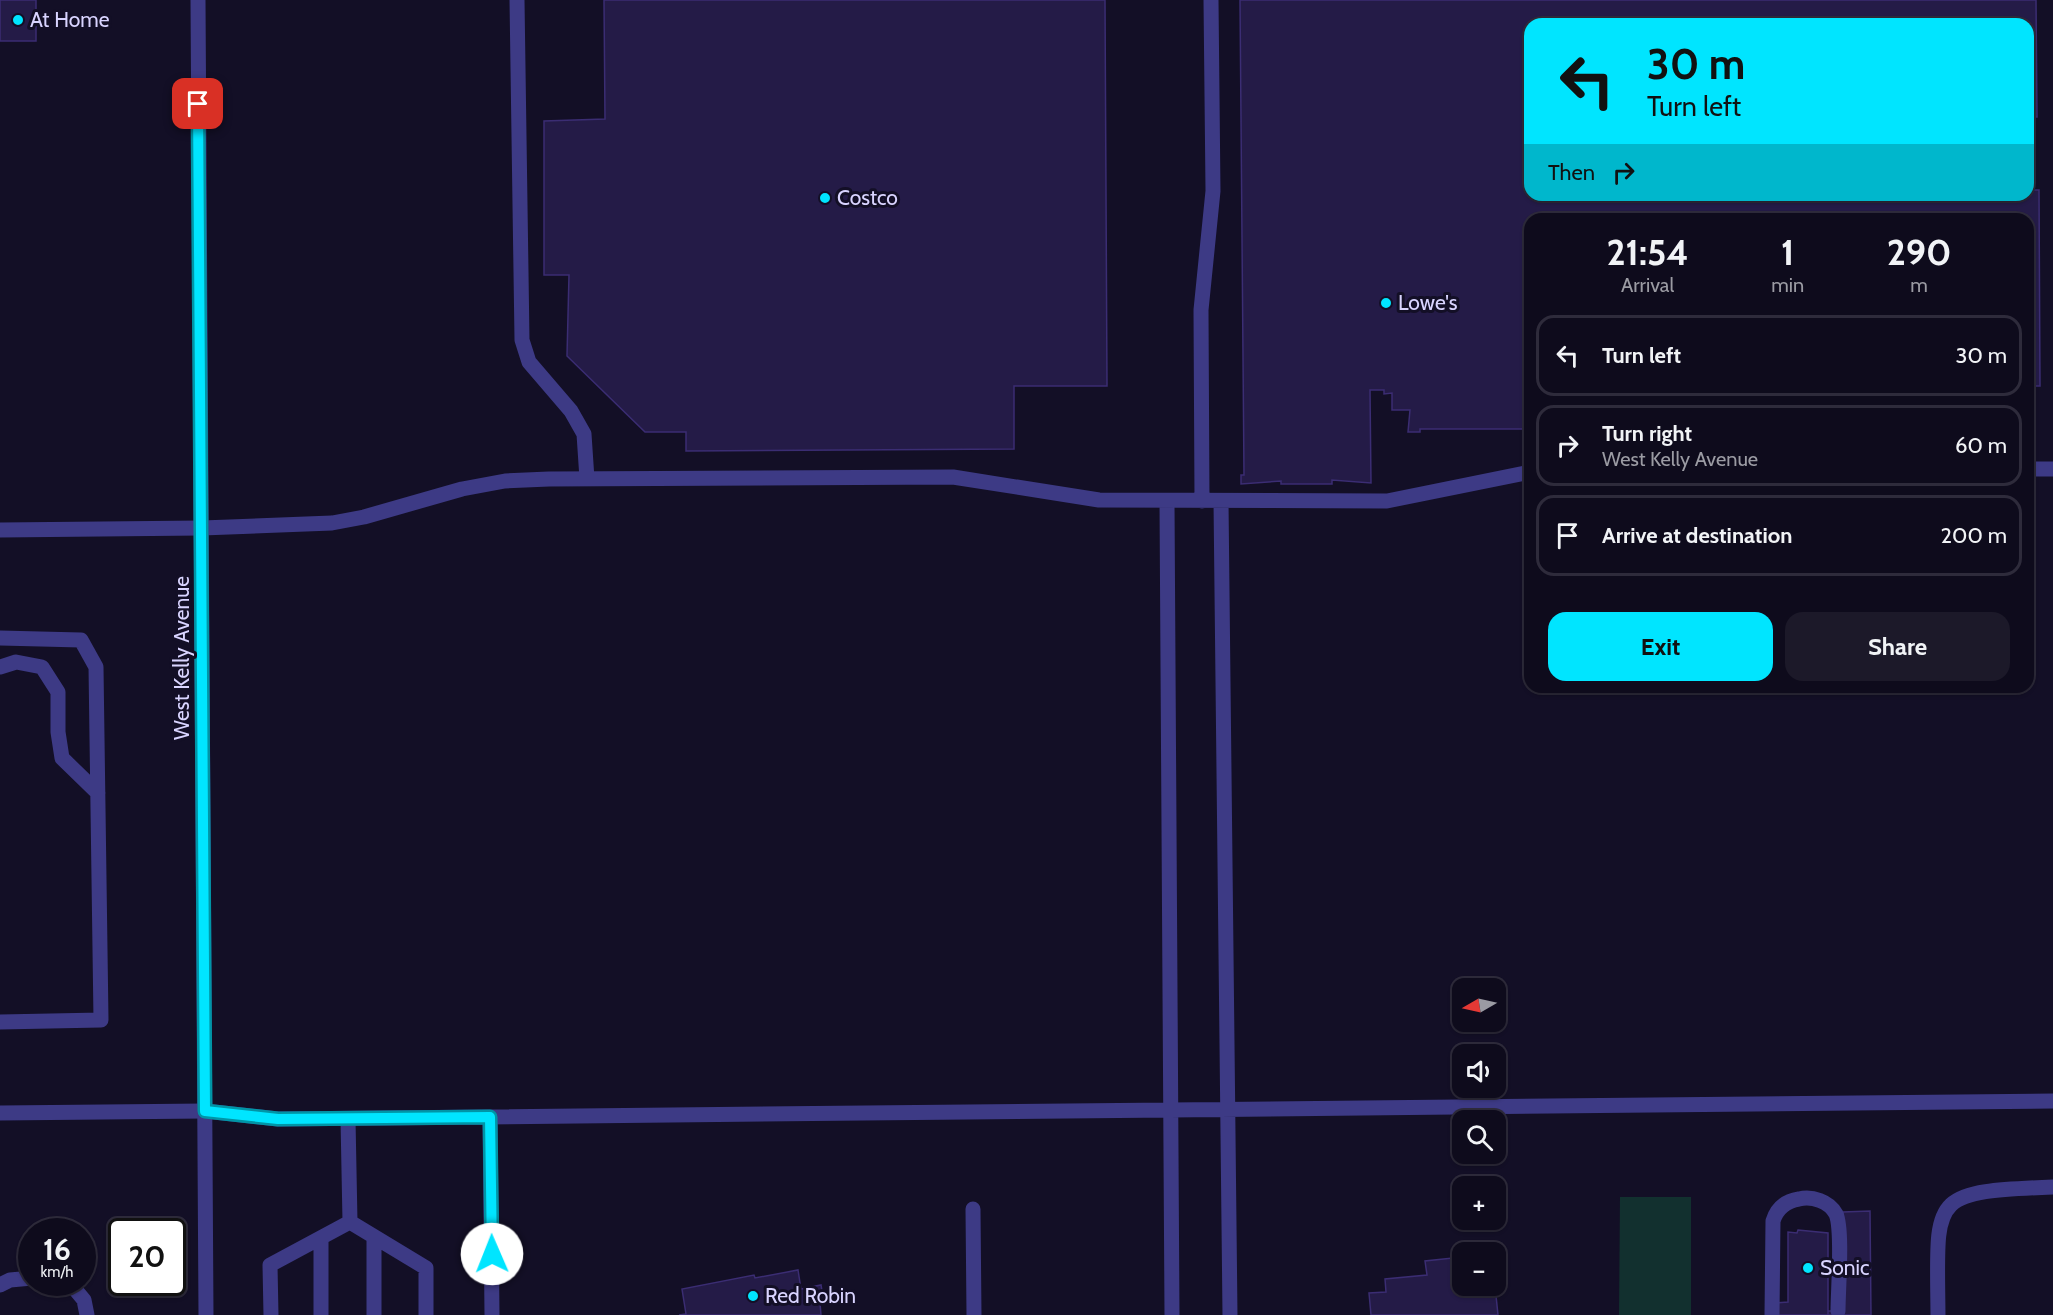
<!DOCTYPE html>
<html lang="en">
<head>
<meta charset="utf-8">
<style>
  :root { --surface:#0e0b1c; --page:#1c1929; --text:#f1f3f6; --muted:#9b9ba3; --line:#2e2b3b; --accent:#00e5ff }
  body { margin:0; font-family:Cabin,sans-serif; background:var(--page); color:var(--text); height:100vh; display:flex; flex-direction:column; font-size:22px; white-space:nowrap }
  * { box-sizing:border-box; margin:0 }
  p { font-size:20px; color:var(--muted) }
  .icon { flex:none; width:33px; height:33px; fill:none; stroke:currentColor; stroke-width:2; stroke-linecap:round; stroke-linejoin:round }
  .map { position:relative; flex:1; overflow:hidden }
  .sheet { position:absolute; left:1524px; top:213px; width:510px; height:480px; display:flex; flex-direction:column; background:var(--surface); border-radius:18px; box-shadow:0 2px 4px #0004,0 0 0 2px var(--line) }
  .sheet>* { flex:none }
  .banner { position:absolute; left:1524px; top:18px; width:510px; height:183px; border-radius:18px; box-shadow:0 2px 4px #0004,0 0 0 2px var(--line); background:#00e5ff; color:#111; overflow:hidden }
  .needle { width:39px; rotate:261deg }
  .controls { position:absolute; left:1452px; top:978px; display:grid; gap:12px }
  .controls a { display:grid; place-items:center; width:54px; height:54px; border-radius:12px; background:var(--surface); box-shadow:0 2px 4px #0004,0 0 0 2px var(--line); font-size:30px }
  .speed { position:absolute; left:18px; top:1218px; display:flex; gap:12px; font-size:30px; font-weight:700; text-align:center }
  .speed>* { display:grid; place-content:center; width:78px; height:78px; border-radius:50%; background:var(--surface); box-shadow:0 2px 4px #0004,0 0 0 2px var(--line); line-height:1 }
  .speed small { font-size:15px; font-weight:400 }
  .speed .limit { border:3px solid #111; border-radius:9px; background:#fff; color:#111 }
  .pin { position:absolute; display:grid; place-items:center; width:51px; height:51px; color:#fff; margin:-26px; border-radius:12px; box-shadow:0 3px 9px #0006 }
  .me { position:absolute; width:66px; margin:-33px; rotate:359deg; stroke-linejoin:round; filter:drop-shadow(0 0 4px #0008) }
  .turn { display:flex; align-items:center; gap:21px; height:126px; padding:0 24px; font-size:27px }
  .turn .icon { width:78px; height:78px; stroke-width:2.5 }
  .turn b { display:block; font-size:42px; line-height:51px }
  .then { display:flex; align-items:center; height:57px; padding:0 24px; background:#0003; gap:12px; font-size:22px }
  .eta { display:flex; justify-content:space-evenly; align-items:center; height:102px; text-align:center }
  .eta b { font-size:36px; font-weight:700; line-height:42px }
  .cta { display:flex; gap:12px; margin-top:auto; padding:12px 24px }
  .cta a { flex:1; height:69px; border-radius:18px; background:var(--accent); color:#111; font-size:24px; font-weight:700; line-height:69px; text-align:center }
  .cta a+a { background:var(--page); color:var(--text) }
  ul { padding:0; list-style:none }
  li { display:flex; align-items:center; gap:18px; height:81px; margin:0 12px 9px; padding:0 12px; border:3px solid var(--line); border-radius:18px }
  li div { flex:1 }
  li b { display:block; font-size:22px }
  li em { font-style:normal }
  .map>svg:first-child { display:block }
</style>
</head>
<body>
<div class="map">
<svg width="2053" height="1315" viewBox="0 0 2053 1315">
  <rect width="100%" height="100%" fill="#130f26"/>
  <!-- green -->
  <path fill="#12302f" d="M1620,1197H1691V1315H1619Z"/>
  <!-- building -->
  <path fill="#241b47" stroke="#3b2d73" stroke-width="1.5" d="M0,0H36V41H0Z
    M604,0H1105L1107,386H1014V449L686,451V432H645L567,356L569,275H544V121L605,119Z
    M1240,0H2036L2037,117H2028V24H1530V195H2028V190H2039L2040,386H2028V219H1530V429H1420V432H1408L1410,410H1392V393L1384,394V390H1370L1371,483L1332,480V484H1281V481L1241,484V475H1244Z
    M1870,1211L1871,1315H1828V1311H1844L1843,1212Z
    M1798,1230L1828,1233V1315H1775V1303L1788,1302V1232L1797,1233Z
    M1462,1257V1286H1495L1498,1315H1371L1369,1293L1386,1292L1385,1279L1427,1275L1425,1261Z
    M798,1270L801,1289L821,1285L824,1303H820L821,1315H679L686,1314L682,1289L754,1275L755,1278Z"/>
  <g fill="none" stroke-linecap="round" stroke-linejoin="round">
    <!-- service -->
    <path stroke="#3d3a85" stroke-width="15" d="M517,0L522,340L529,362L571,411L584,434L587,479
      M2028,469H2053
      M1202,501L1201,310L1213,191L1211,0
      M1221,501L1230,1315
      M1167,502L1172,1315
      M202,528L332,523L364,517L462,489L505,481L549,479L953,477L1099,500L1387,501L1530,472
      M0,638L81,640L96,667L101,1020L0,1022
      M0,667L16,662L42,667L58,692V732L62,758L98,793
      M205,1111L278,1119L2053,1101
      M490,1117L492,1315
      M348,1119L350,1222
      M973,1209L974,1315
      M350,1222L426,1268V1315
      M321,1238V1315
      M69,1282L84,1300L87,1315
      M0,1285L10,1280L32,1278
      M271,1315L270,1265L350,1222
      M374,1315V1237
      M1772,1315L1773,1221C1777,1208 1786,1201 1799,1199C1812,1196 1829,1201 1836,1214C1843,1230 1838,1290 1838,1311
      M1938,1315C1937,1195 1928,1192 2053,1187"/>
    <!-- minor -->
    <path stroke="#3d3a85" stroke-width="15" d="M0,530L202,528
      M0,1113L205,1111"/>
    <!-- tertiary -->
    <path stroke="#3d3a85" stroke-width="15" d="M198,0L206,1315"/>
  </g>
  <g fill="none" stroke-linecap="round" stroke-linejoin="round">
    <!-- route casing -->
    <g stroke="#0095a6" stroke-width="15">
      <path id="route" d="M198,104L205,1111L278,1119L490,1117L492,1254"/>
    </g>
    <!-- route -->
    <use href="#route" stroke="#00e5ff" stroke-width="10"/>
  </g>
  <!-- markers -->
  <g fill="#00e5ff" stroke="#130f26" stroke-width="2">
    <circle cx="18" cy="20" r="6"/>
    <circle cx="825" cy="198" r="6"/>
    <circle cx="1386" cy="303" r="6"/>
    <circle cx="1808" cy="1268" r="6"/>
    <circle cx="753" cy="1296" r="6"/>
  </g>
  <g text-anchor="middle" stroke-width="6" stroke-linejoin="round" paint-order="stroke">
    <!-- poi labels -->
    <g font-size="21" fill="#d9d4ff" stroke="#130f26" text-anchor="start">
      <text x="30" y="27">At Home</text>
      <text x="837" y="205">Costco</text>
      <text x="1398" y="310">Lowe's</text>
      <text x="1820" y="1275">Sonic</text>
      <text x="765" y="1303">Red Robin</text>
    </g>
    <!-- street labels -->
    <g font-size="21" fill="#d9d4ff" stroke="#130f26">
      <text transform="translate(182 658) rotate(-90)" y="7">West Kelly Avenue</text>
    </g>
  </g>
</svg>
<div class="controls">
<a><svg class="needle" viewBox="-14 -14 28 28"><path d="M0-13l5 13h-10z" fill="#e53935"/><path d="M0 13l5-13h-10z" fill="#9b9ba3"/></svg></a>
<a><svg class="icon" aria-label="sound" viewBox="0 0 24 24"><path d="M4 9h4l5-4v14l-5-4H4zM17 9q2 3 0 6"/></svg></a>
<a><svg class="icon" aria-label="search" viewBox="0 0 24 24"><circle cx="10" cy="10" r="6"/><path d="M15 15l6 6"/></svg></a>
<a>+</a>
<a>−</a>
</div>
<div class="speed"><div>16<small>km/h</small></div><div class="limit">20</div></div>
<div class="pin" style="left:198px;top:104px;background:#d93025"><svg class="icon" aria-label="arrive" viewBox="0 0 24 24"><path d="M6 21V4h12l-3 4 3 4H6"/></svg></div>
<svg class="me" style="left:492px;top:1254px" viewBox="-20 -20 40 40"><circle r="19" fill="#fff"/><path d="M0-13L10 11 0 6-10 11z" fill="#00e5ff"/></svg>
<div class="banner">
<div class="turn"><svg class="icon" aria-label="left" viewBox="0 0 24 24"><path d="M17 20v-9H6M10 6l-5 5 5 5"/></svg><div><b>30 m</b>Turn left</div></div>
<div class="then">Then<svg class="icon" aria-label="right" viewBox="0 0 24 24"><path d="M7 20v-9h11M14 6l5 5-5 5"/></svg></div>
</div>
<section class="sheet">
<div class="eta">
<div><b>21:54</b><p>Arrival</p></div>
<div><b>1</b><p>min</p></div>
<div><b>290</b><p>m</p></div>
</div>
<ul>
<li><svg class="icon" aria-label="left" viewBox="0 0 24 24"><path d="M17 20v-9H6M10 6l-5 5 5 5"/></svg><div><b>Turn left</b></div><em>30 m</em></li>
<li><svg class="icon" aria-label="right" viewBox="0 0 24 24"><path d="M7 20v-9h11M14 6l5 5-5 5"/></svg><div><b>Turn right</b><p>West Kelly Avenue</p></div><em>60 m</em></li>
<li><svg class="icon" aria-label="arrive" viewBox="0 0 24 24"><path d="M6 21V4h12l-3 4 3 4H6"/></svg><div><b>Arrive at destination</b></div><em>200 m</em></li>
</ul>
<div class="cta"><a>Exit</a><a>Share</a></div>
</section>
</div>
</body>
</html>
